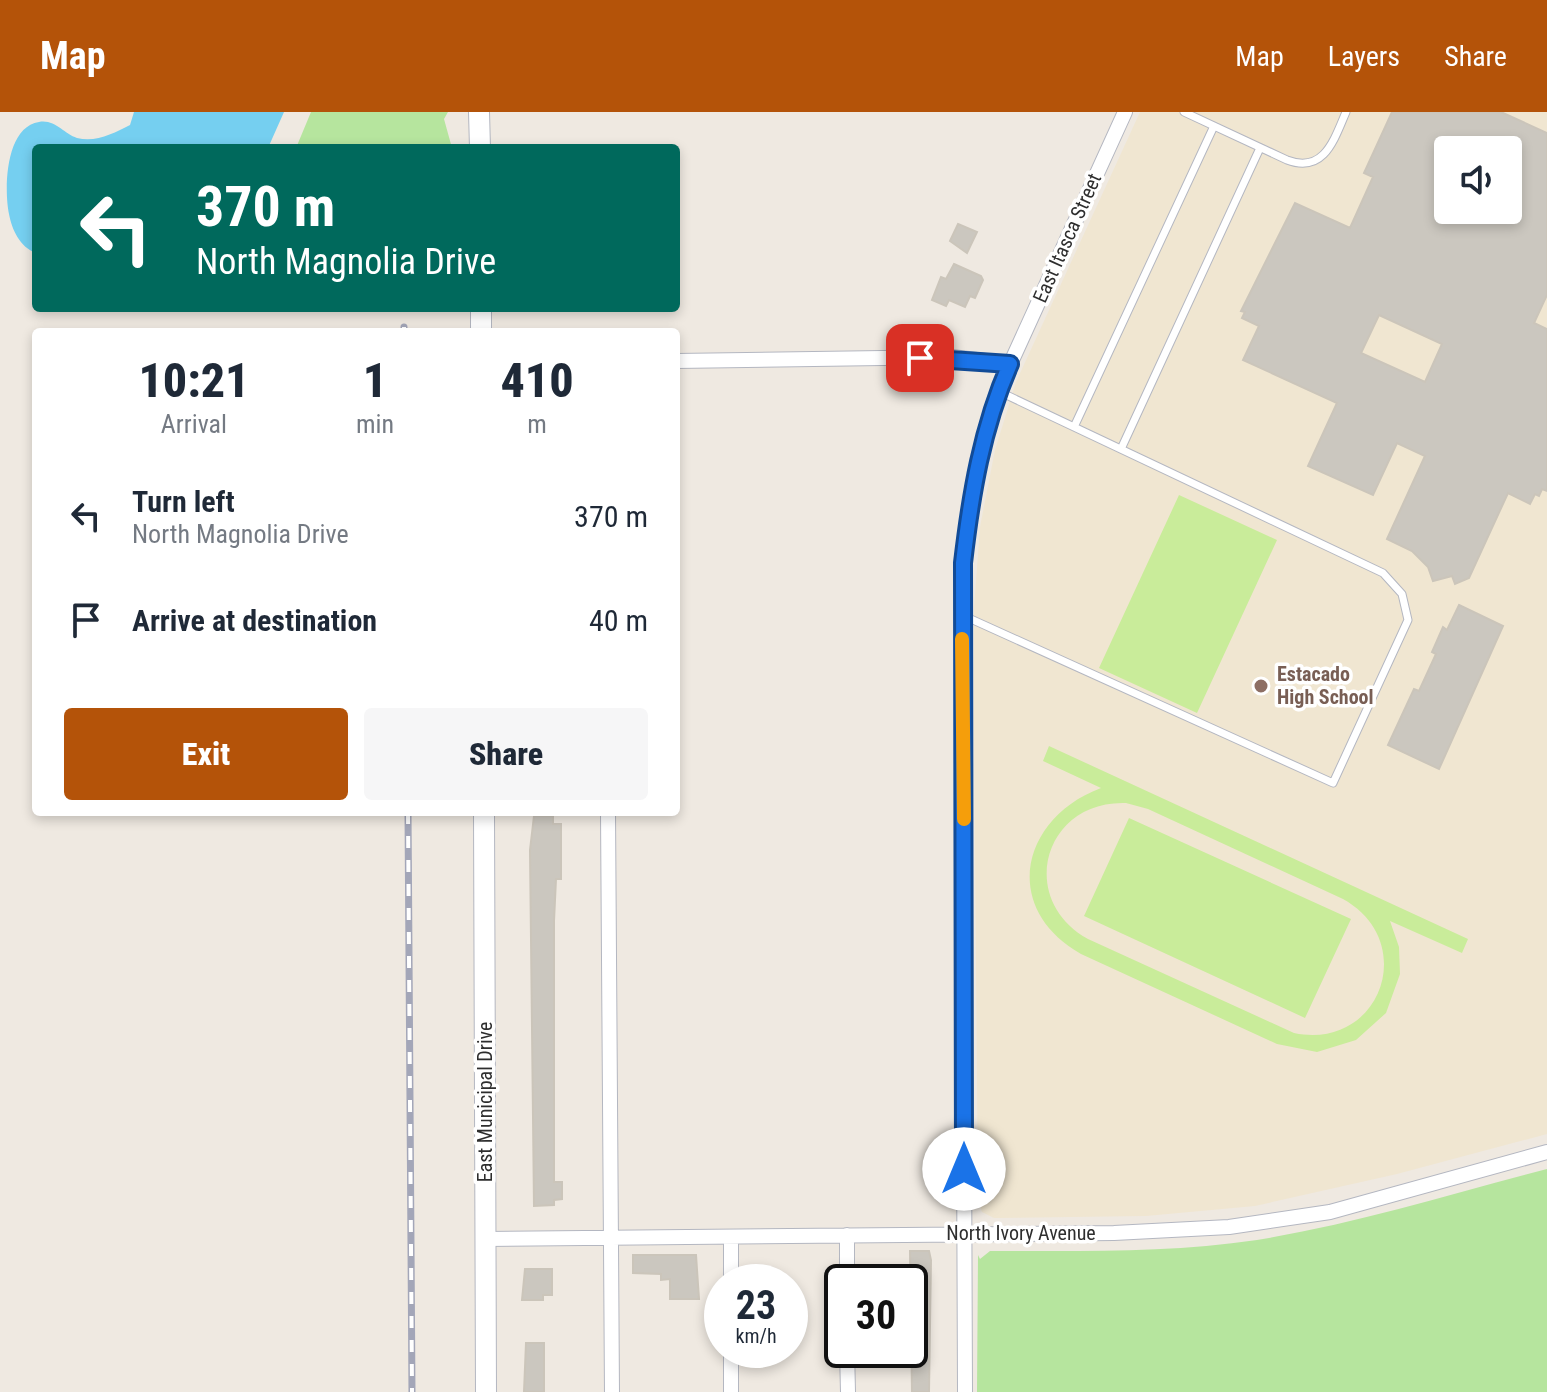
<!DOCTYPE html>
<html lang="en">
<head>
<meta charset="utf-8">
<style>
  :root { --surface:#fff; --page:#f6f6f7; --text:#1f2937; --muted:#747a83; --accent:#b45309 }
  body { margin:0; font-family:"Roboto Condensed",sans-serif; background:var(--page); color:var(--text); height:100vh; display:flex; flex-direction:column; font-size:30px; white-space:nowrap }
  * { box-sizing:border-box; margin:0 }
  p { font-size:26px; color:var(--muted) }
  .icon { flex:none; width:44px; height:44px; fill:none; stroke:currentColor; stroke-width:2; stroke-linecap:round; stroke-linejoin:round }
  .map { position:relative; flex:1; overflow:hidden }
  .panel { position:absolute; left:32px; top:216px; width:648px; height:488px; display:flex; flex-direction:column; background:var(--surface); border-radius:8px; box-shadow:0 4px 12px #0003 }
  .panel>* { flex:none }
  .banner { position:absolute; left:32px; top:32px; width:648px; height:168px; border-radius:8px; box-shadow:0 4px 12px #0003; background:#00695c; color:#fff; overflow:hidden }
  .fabs { position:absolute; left:1434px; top:24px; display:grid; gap:16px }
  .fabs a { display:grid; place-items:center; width:88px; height:88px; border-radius:8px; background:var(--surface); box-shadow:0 4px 12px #0003; font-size:40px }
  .speed { position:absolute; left:704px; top:1152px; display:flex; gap:16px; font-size:40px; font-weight:700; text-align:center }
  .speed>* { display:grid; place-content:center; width:104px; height:104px; border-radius:50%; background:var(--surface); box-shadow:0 4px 12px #0003; line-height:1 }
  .speed small { font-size:20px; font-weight:400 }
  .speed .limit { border:4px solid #111; border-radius:12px; background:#fff; color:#111 }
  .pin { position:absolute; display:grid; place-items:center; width:68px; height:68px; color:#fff; margin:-34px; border-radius:16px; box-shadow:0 4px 12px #0006 }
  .me { position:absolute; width:88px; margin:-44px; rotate:0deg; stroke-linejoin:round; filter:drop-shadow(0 0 6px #0008) }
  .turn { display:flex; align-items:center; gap:28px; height:168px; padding:0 32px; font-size:36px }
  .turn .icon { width:104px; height:104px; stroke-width:2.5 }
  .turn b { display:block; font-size:56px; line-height:68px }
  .eta { display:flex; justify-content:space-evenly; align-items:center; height:136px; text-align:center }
  .eta b { font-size:48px; font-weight:800; line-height:56px }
  .action { display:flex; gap:16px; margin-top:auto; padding:16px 32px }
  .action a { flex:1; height:92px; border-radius:8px; background:var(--accent); color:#fff; font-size:32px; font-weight:800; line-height:92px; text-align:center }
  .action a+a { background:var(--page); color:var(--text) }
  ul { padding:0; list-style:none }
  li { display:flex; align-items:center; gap:24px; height:104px; padding:0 32px }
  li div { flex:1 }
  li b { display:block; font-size:30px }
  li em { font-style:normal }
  header { display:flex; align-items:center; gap:48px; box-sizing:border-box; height:112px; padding:0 40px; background:var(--accent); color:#fff }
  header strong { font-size:38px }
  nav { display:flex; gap:44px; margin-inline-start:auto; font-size:28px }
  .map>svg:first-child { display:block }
</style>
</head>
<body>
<header>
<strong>Map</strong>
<nav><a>Map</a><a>Layers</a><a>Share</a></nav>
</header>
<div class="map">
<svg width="1547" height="1280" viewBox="0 0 1547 1280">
  <rect width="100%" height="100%" fill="#efe9e1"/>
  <!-- education -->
  <path fill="#f0e6d1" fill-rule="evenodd" d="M1140,0H1547V1022L1397,1062L1255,1094L1146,1104L994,1106L982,1100L978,1089L974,610V496L980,415L995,338L1016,270ZM1448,38H1508V98H1448Z"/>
  <!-- green -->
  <path fill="#b6e59e" d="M311,0H448L444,7L452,36H296Z
    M1547,1057V1280H977L978,1143L980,1147L990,1139C1079,1139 1169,1141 1257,1128C1355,1112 1451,1082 1547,1057Z"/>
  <!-- pitch -->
  <path fill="#c9ec9a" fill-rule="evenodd" d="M1179,383L1277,428L1197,601L1099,556Z
    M1049,634L1468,827L1462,841L1390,809L1399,835L1400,862L1386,901L1356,928L1317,940L1277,932L1081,842C1000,796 1021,706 1101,676L1043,649ZM1126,691L1148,697L1343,787C1420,830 1380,939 1294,921L1088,827C1016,787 1044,688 1126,691Z
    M1129,706L1351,807L1305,906L1084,804Z"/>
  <!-- water -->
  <path fill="#75cff0" d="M134,0H284L268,36H36V141C20,135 12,118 9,102C4,78 5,15 39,10C55,7 64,22 77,26C96,31 114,21 130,13Z"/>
  <!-- building -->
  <path fill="#cbc7bf" stroke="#cbc5ba" stroke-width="2" fill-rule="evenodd" d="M1392,0H1501L1547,21V183L1534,211L1547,217V379L1542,377L1539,384L1535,382L1530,392L1508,381L1469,466L1455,472L1452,464L1433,469L1428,455L1412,439L1387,427L1425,344L1397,331L1373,383L1308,354L1337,291L1243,248L1259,214L1242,206L1245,200L1241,199L1295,91L1350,116L1373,65L1364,61ZM1448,38H1508V98H1448ZM1379,203L1442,232L1425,270L1361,241Z
    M958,112L977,120L967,141L950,129Z
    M954,152L981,164L983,168L975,186L970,184L965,195L949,188L946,194L932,188L941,165L946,167Z
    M1459,493L1503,514L1439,657L1388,633L1414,577L1419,579L1436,542L1432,540L1443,515L1447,518Z
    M534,704H553V712H561V767H556L554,809V1070H562V1087L554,1088V1093L534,1094L530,738Z
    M910,1139H929L931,1148L929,1280H912Z
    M633,1143H696L699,1187H670V1167L661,1168V1162L633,1161Z
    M525,1157H552V1183H543V1188H522Z
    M526,1231H544V1280H524Z"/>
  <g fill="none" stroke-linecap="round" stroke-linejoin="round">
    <!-- lane casing -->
    <g stroke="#b4b7c1" stroke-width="9">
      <path id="lane" d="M1184,0L1287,48C1324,62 1334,28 1346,0
        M1074,315L1214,14
        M1121,337L1260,36
        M962,503L1333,671L1408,508L1402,482L1383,461L998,279"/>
    </g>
    <!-- street casing -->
    <g stroke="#b4b7c1" stroke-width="16">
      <path id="street" d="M676,249L952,245L1010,252
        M608,700L612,1280
        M847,1123V1170
        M731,1125V1170
        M485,1127L1114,1121L1229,1115L1330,1100L1547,1040
        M731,1238V1280
        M847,1238L848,1280
        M965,1280L962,503L963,451L974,367L998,279L1125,0"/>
    </g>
    <!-- secondary casing -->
    <g stroke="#b4b7c1" stroke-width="22">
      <path id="secondary" d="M479,0L480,36
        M481,196V220
        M484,700L486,1280"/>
    </g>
    <!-- lane -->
    <use href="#lane" stroke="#fff" stroke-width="7"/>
    <!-- street -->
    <use href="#street" stroke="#fff" stroke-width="14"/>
    <!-- secondary -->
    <use href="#secondary" stroke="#fff" stroke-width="20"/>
    <!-- rail casing -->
    <g stroke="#a3a6b8" stroke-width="7">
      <path id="rail" d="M404,215V220
        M408,700L412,1280"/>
    </g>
    <!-- rail -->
    <use href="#rail" stroke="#fff" stroke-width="4" stroke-dasharray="12" stroke-linecap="butt"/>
  </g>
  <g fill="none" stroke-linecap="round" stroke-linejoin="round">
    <!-- route casing -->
    <g stroke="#114b97" stroke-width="20">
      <path id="route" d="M920,246L1010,252C982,316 971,382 963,451L964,1057"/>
    </g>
    <!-- route -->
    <use href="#route" stroke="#1a73e8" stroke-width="14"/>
    <!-- slow -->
    <path stroke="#f59e0b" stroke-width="14" d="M962,527L964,707"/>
  </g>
  <!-- markers -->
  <circle fill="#8d6e63" stroke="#fff" stroke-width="3" cx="1261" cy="574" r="8"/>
  <g text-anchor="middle" stroke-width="7" stroke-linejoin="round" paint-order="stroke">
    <!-- street labels -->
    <g font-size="20" fill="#2e2e2e" stroke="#fff">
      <text transform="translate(1067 126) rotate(-66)" y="7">East Itasca Street</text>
      <text transform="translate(485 990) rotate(-90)" y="7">East Municipal Drive</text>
      <text x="1021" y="1128">North Ivory Avenue</text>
    </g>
    <!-- education labels -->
    <g font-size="20" font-weight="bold" fill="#785e54" stroke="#fff" text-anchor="start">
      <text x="1277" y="569">Estacado<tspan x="1277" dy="23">High School</tspan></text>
    </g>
  </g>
</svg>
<div class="fabs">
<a><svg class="icon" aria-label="sound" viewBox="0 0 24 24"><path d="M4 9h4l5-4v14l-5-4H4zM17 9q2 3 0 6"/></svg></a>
</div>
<div class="speed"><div>23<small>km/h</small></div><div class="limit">30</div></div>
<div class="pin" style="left:920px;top:246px;background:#d93025"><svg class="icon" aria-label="arrive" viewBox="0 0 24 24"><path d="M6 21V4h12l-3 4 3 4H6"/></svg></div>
<svg class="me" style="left:964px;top:1057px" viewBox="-20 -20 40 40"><circle r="19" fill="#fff"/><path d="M0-13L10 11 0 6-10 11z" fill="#1a73e8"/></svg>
<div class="banner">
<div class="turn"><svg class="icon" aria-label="left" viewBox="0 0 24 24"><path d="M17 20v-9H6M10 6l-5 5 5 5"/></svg><div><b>370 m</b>North Magnolia Drive</div></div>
</div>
<section class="panel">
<div class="eta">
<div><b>10:21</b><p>Arrival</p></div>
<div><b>1</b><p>min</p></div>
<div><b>410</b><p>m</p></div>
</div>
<ul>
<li><svg class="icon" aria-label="left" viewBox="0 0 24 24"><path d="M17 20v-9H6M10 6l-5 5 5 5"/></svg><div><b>Turn left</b><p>North Magnolia Drive</p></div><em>370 m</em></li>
<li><svg class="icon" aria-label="arrive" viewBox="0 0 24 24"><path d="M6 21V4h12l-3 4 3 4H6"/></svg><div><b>Arrive at destination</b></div><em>40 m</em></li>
</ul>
<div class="action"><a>Exit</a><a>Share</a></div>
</section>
</div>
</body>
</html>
